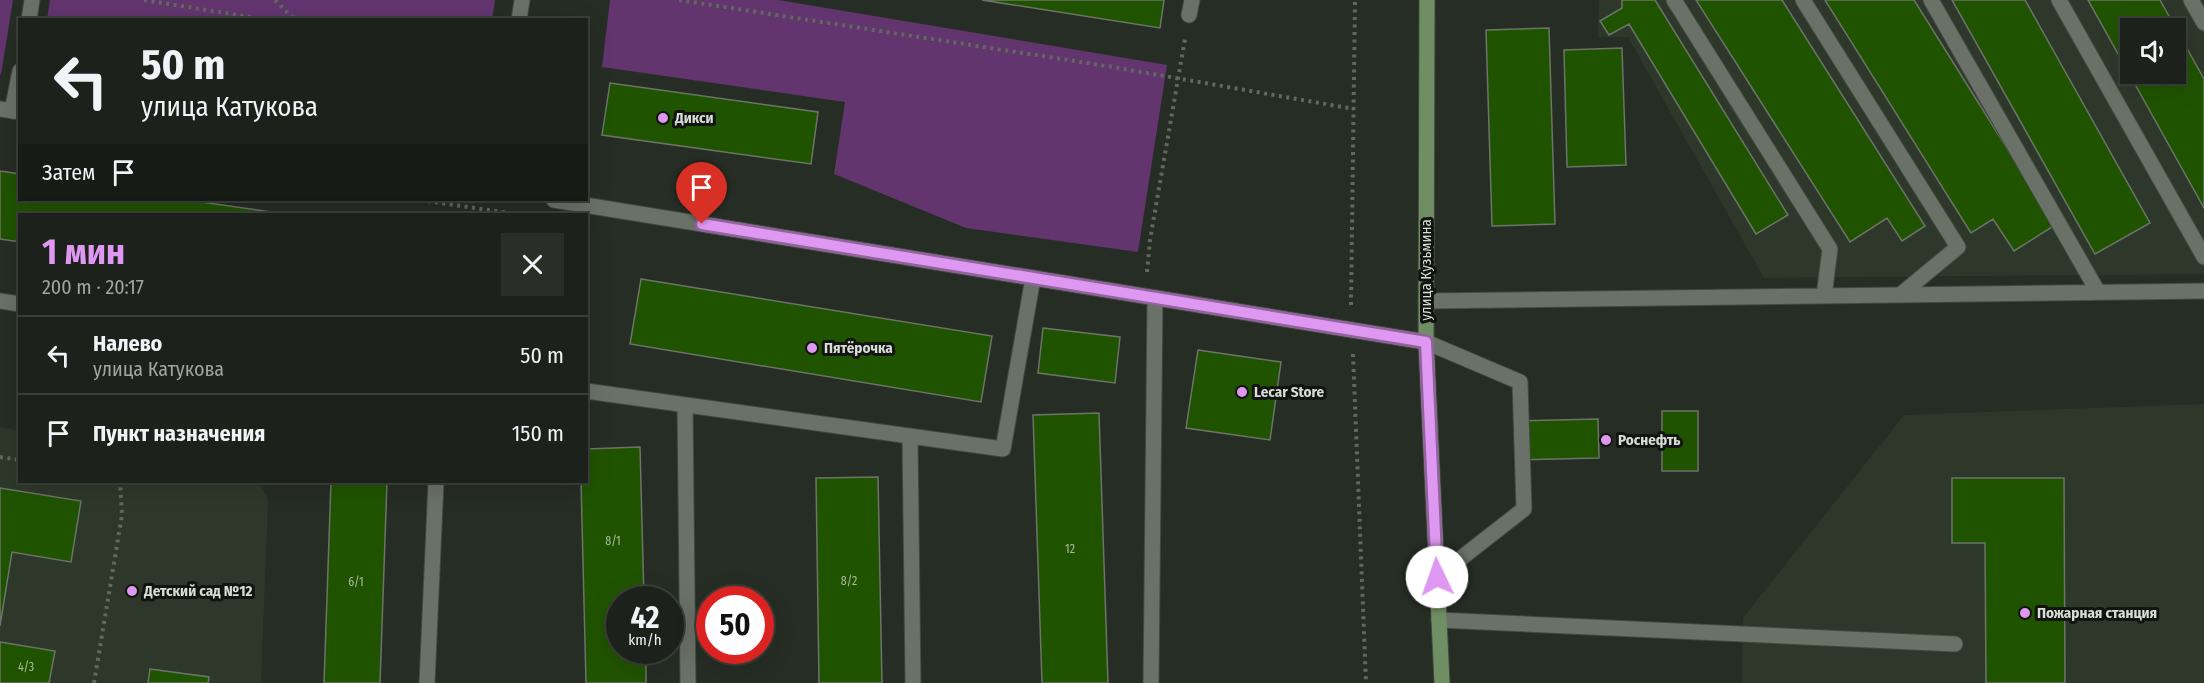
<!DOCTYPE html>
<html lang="ru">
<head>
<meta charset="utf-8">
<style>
  :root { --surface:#1c221b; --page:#292f28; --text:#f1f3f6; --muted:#a0a4a3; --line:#3a3f3a; --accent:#df98f2 }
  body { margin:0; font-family:"Fira Sans Condensed",sans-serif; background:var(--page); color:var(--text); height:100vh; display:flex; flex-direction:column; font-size:22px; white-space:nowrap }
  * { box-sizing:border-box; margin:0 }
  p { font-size:20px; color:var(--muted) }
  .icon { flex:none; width:33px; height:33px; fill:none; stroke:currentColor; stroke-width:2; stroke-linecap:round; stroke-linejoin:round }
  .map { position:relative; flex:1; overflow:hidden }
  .details { position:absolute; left:18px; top:213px; width:570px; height:270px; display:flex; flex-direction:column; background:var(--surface); border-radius:0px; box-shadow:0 6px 24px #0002,0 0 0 2px var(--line) }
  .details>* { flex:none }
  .banner { position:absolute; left:18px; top:18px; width:570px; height:183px; border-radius:0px; box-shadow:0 6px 24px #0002,0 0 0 2px var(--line); background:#1c221b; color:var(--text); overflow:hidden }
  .fabs { position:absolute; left:2120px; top:18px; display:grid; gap:12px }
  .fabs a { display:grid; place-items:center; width:66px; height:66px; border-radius:0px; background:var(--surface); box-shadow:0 6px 24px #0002,0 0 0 2px var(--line); font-size:30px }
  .speed { position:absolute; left:606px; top:586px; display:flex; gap:12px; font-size:30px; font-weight:700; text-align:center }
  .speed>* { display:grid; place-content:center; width:78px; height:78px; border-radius:50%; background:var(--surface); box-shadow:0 6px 24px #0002,0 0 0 2px var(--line); line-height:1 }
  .speed small { font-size:15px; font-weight:400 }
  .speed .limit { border:9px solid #d22; background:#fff; color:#111 }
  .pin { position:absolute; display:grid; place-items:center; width:51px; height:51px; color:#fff; margin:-62px -26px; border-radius:50% 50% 50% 0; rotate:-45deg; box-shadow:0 0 6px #0007 }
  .pin .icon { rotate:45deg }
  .me { position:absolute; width:66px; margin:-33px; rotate:357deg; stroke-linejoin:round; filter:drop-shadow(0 0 4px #0008) }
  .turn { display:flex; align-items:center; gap:21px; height:126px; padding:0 24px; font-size:27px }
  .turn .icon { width:78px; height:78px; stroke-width:2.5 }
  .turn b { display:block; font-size:42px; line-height:51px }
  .then { display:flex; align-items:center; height:57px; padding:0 24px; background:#0003; gap:12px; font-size:22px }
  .round { display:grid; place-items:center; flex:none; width:63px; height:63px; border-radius:0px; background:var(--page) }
  .overview { display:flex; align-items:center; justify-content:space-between; height:102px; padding:0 24px }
  h1 { font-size:36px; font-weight:700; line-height:45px; color:var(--accent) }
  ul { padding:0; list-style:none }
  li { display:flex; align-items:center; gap:18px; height:78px; padding:0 24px; border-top:2px solid var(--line) }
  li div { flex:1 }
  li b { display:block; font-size:22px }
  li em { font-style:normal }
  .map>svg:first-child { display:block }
</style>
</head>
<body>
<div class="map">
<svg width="2204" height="683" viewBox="0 0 2204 683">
  <rect width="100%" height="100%" fill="#262d24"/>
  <!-- built -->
  <path fill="#2e382a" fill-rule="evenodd" d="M1599,0H2204V274L1764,278L1628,37H1598ZM2130,28H2175V74H2130Z
    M2204,404V683H1742L1743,618L1904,415Z
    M0,427L19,431L20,482H258L268,499L261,683H0Z"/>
  <!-- green -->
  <path fill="#62356e" d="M0,0H13L1,75L0,74Z
    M50,0H495L492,20L47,19Z
    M610,0H778L1167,65L1138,252L966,228L834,174L845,102L602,67Z"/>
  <!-- building -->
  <path fill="#205300" stroke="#6c7469" stroke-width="1.5" fill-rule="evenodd" d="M982,0H1164L1160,28Z
    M1622,0H1655L1788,215L1756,234L1629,24L1609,35L1600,21L1622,8Z
    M1696,0H1782L1925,226L1902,241L1887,218L1850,242Z
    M1825,0H1914L2055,225L2014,251L1993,219L1971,233Z
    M1952,0H2025L2150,223L2095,254Z
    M2088,0H2160L2204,79V208ZM2130,28H2175V74H2130Z
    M1549,28L1555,224L1492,226L1486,30Z
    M1622,48L1626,165L1567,167L1564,50Z
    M610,83L818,112L811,164L602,135Z
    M0,171L20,174V200H187L285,214H20V242L0,239Z
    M641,279L992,336L981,402L630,344Z
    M1043,328L1120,337L1115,383L1038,373Z
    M1198,350L1281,362L1270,440L1186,428Z
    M1662,411H1698V471H1662Z
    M1099,413L1108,683H1042L1033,415Z
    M1598,419L1599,458L1516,460L1515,421Z
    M640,447L644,600H620V651H646V683H586L581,482H586V449Z
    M878,477L882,683H819L816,478Z
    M1952,478H2064L2065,683H1986L1985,543H1952Z
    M331,482H387L380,683H324Z
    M0,488L81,501L71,562L12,552L0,626Z
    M0,642L55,651L49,683H0Z
    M150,669L209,677L208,683H148Z"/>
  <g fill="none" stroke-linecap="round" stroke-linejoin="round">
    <!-- service casing -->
    <g stroke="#434942" stroke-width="17">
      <path id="service" d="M1674,0L1830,249L1824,296
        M1803,0L1958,247L1900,295
        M1931,0L2098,292
        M2059,0L2204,257
        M2191,0L2204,23
        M1189,15L1192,0
        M29,20L32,0
        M519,20L522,0
        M12,111L20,71
        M0,301L20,304
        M1426,301L2204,291
        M1426,342L1520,382L1524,509L1437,577
        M586,391L1003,449L1033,278
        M685,405L688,683
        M910,436L913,683
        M1439,620L1955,644
        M427,683L436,482
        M1151,683L1155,298"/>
    </g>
    <!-- tertiary casing -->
    <g stroke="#434942" stroke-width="17">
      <path id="tertiary" d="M0,109L20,112
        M554,200L1426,342"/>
    </g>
    <!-- secondary casing -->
    <g stroke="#434942" stroke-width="17">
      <path id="secondary" d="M1427,0L1426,342L1442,683"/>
    </g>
    <!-- path -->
    <path stroke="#626860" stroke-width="4" stroke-dasharray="3 4.5" stroke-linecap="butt" d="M144,0L269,20
      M275,0L295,20
      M679,0L1107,66L1354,109
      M420,200L516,214
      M467,200L468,207
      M1147,272L1150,240L1185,39
      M1351,305L1355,0
      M1353,354L1366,683
      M0,457L20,460
      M94,683L122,515L120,482"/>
    <!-- service -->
    <use href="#service" stroke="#6a7167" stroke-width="15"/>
    <!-- tertiary -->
    <use href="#tertiary" stroke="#6a7167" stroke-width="15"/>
    <!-- secondary -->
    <use href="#secondary" stroke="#708e63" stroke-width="15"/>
  </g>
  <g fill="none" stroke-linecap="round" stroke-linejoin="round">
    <!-- route casing -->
    <g stroke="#91639d" stroke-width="15">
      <path id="route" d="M702,224L1426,342L1437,577"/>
    </g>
    <!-- route -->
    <use href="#route" stroke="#df98f2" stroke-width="10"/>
  </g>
  <!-- markers -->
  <g fill="#df98f2" stroke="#111410" stroke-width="2">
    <circle cx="663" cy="118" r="6"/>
    <circle cx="812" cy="348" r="6"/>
    <circle cx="1242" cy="392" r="6"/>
    <circle cx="1606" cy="440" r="6"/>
    <circle cx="132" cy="591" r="6"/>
    <circle cx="2025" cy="613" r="6"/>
  </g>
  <g text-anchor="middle" stroke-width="6" stroke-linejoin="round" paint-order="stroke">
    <!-- number labels -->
    <g font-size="12" fill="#aabaa1">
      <text x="613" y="545">8/1</text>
      <text x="1070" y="553">12</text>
      <text x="849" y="585">8/2</text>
      <text x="356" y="586">6/1</text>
      <text x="26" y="671">4/3</text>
    </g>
    <!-- poi labels -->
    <g font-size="15" font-weight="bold" fill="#d8ddd7" stroke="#111410" text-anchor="start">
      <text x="675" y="123">Дикси</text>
      <text x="824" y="353">Пятёрочка</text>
      <text x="1254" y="397">Lecar Store</text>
      <text x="1618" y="445">Роснефть</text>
      <text x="144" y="596">Детский сад №12</text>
      <text x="2037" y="618">Пожарная станция</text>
    </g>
    <!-- street labels -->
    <g font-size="15" fill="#d8ddd7" stroke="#111410">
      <text transform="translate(1426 270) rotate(-90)" y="5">улица Кузьмина</text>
    </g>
  </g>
</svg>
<div class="fabs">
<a><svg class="icon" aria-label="sound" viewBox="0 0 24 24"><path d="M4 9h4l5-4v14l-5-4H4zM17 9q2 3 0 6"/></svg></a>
</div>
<div class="speed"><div>42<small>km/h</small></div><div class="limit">50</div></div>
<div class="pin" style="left:702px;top:224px;background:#d93025"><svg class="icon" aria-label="arrive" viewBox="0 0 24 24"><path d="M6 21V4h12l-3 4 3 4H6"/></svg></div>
<svg class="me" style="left:1437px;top:577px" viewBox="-20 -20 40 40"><circle r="19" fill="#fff"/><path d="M0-13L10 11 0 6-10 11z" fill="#df98f2"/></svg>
<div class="banner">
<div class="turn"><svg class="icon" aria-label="left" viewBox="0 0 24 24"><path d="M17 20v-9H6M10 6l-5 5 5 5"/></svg><div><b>50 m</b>улица Катукова</div></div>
<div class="then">Затем<svg class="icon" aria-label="arrive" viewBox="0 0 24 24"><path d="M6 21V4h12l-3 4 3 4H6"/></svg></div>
</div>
<section class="details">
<div class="overview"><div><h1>1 мин</h1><p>200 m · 20:17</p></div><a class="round"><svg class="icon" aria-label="close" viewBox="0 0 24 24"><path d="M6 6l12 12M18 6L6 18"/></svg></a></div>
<ul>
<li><svg class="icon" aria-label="left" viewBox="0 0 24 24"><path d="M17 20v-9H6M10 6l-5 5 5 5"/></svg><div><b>Налево</b><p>улица Катукова</p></div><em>50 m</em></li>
<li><svg class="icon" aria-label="arrive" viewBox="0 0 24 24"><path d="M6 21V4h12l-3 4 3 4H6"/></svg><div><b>Пункт назначения</b></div><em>150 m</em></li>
</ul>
</section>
</div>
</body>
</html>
